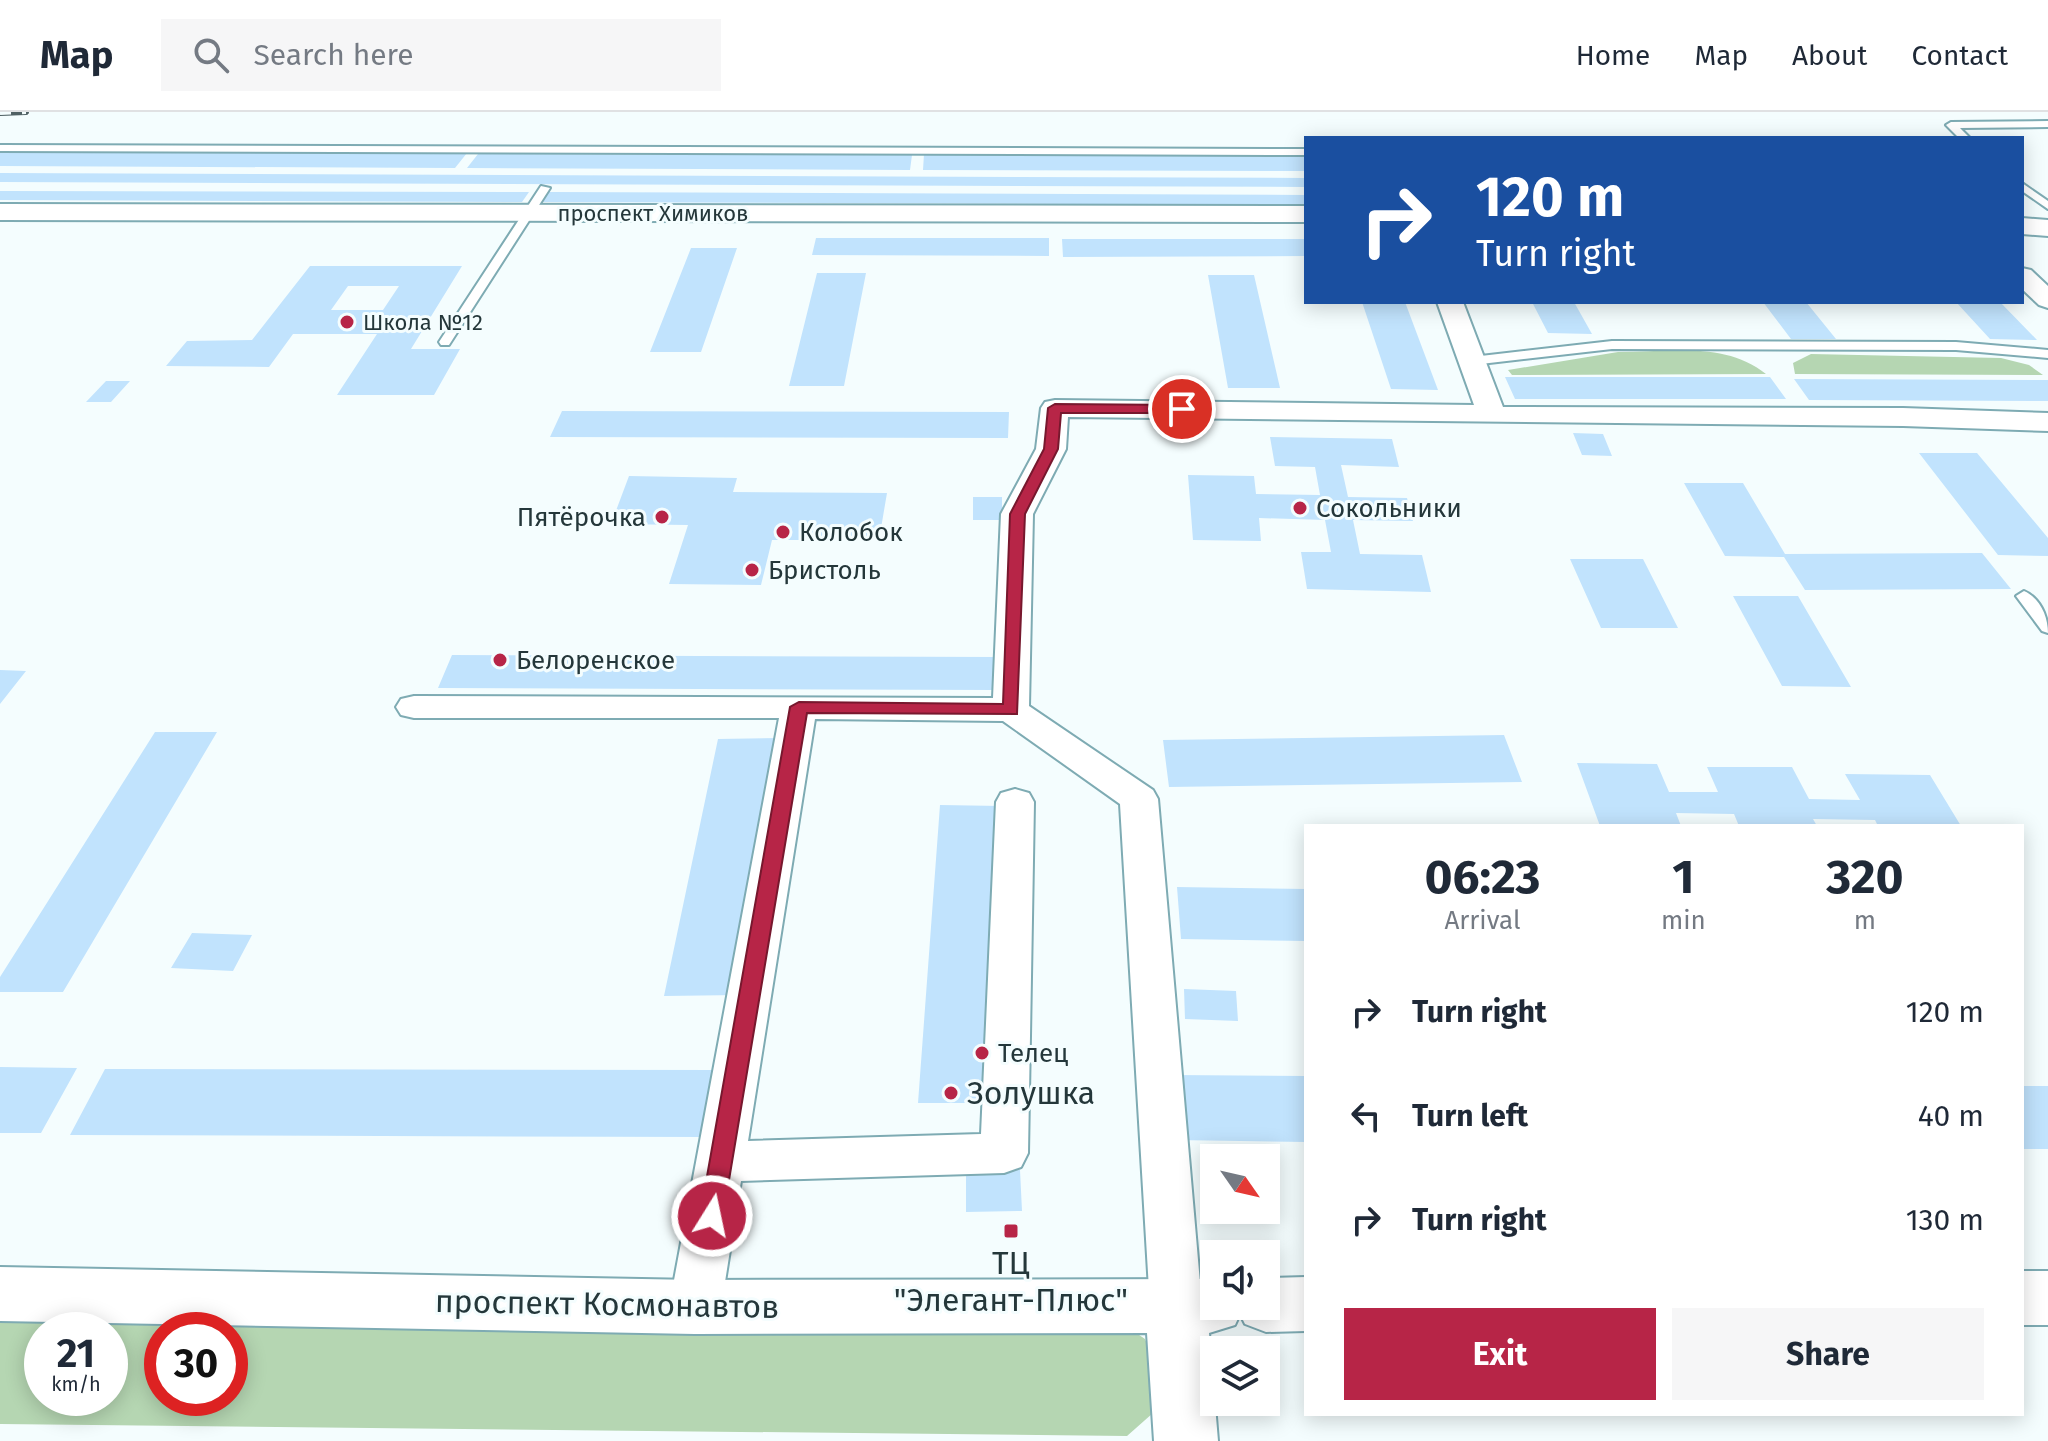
<!DOCTYPE html>
<html lang="en">
<head>
<meta charset="utf-8">
<style>
  :root { --surface:#fff; --page:#f6f6f7; --text:#1f2937; --muted:#747a83; --line:#e0e1e3; --accent:#b72547 }
  body { margin:0; font-family:"Fira Sans",sans-serif; background:var(--page); color:var(--text); height:100vh; display:flex; flex-direction:column; font-size:30px; white-space:nowrap }
  * { box-sizing:border-box; margin:0 }
  p { font-size:26px; color:var(--muted) }
  .icon { flex:none; width:44px; height:44px; fill:none; stroke:currentColor; stroke-width:2; stroke-linecap:round; stroke-linejoin:round }
  .map { position:relative; flex:1; overflow:hidden }
  .panel { position:absolute; left:1304px; top:712px; width:720px; height:592px; display:flex; flex-direction:column; background:var(--surface); border-radius:0px; box-shadow:0 4px 20px #0003 }
  .panel>* { flex:none }
  .hud { position:absolute; left:1304px; top:24px; width:720px; height:168px; border-radius:0px; box-shadow:0 4px 20px #0003; background:#1a4fa0; color:#fff; overflow:hidden }
  .needle { width:52px; rotate:124deg }
  .controls { position:absolute; left:1200px; top:1032px; display:grid; gap:16px }
  .controls a { display:grid; place-items:center; width:80px; height:80px; border-radius:0px; background:var(--surface); box-shadow:0 4px 20px #0003; font-size:40px }
  .speed { position:absolute; left:24px; top:1200px; display:flex; gap:16px; font-size:40px; font-weight:700; text-align:center }
  .speed>* { display:grid; place-content:center; width:104px; height:104px; border-radius:50%; background:var(--surface); box-shadow:0 4px 20px #0003; line-height:1 }
  .speed small { font-size:20px; font-weight:400 }
  .speed .limit { border:12px solid #d22; background:#fff; color:#111 }
  .pin { position:absolute; display:grid; place-items:center; width:68px; height:68px; color:#fff; margin:-34px; border:4px solid #fff; border-radius:50%; box-shadow:0 2px 8px #0007 }
  .me { position:absolute; width:88px; margin:-44px; rotate:10deg; stroke-linejoin:round; filter:drop-shadow(0 0 6px #0008) }
  .turn { display:flex; align-items:center; gap:28px; height:168px; padding:0 40px; font-size:36px }
  .turn .icon { width:104px; height:104px; stroke-width:2.5 }
  .turn b { display:block; font-size:56px; line-height:68px }
  .eta { display:flex; justify-content:space-evenly; align-items:center; height:136px; text-align:center }
  .eta b { font-size:48px; font-weight:700; line-height:56px }
  .button { display:flex; gap:16px; margin-top:auto; padding:16px 40px }
  .button a { flex:1; height:92px; border-radius:0px; background:var(--accent); color:#fff; font-size:32px; font-weight:700; line-height:92px; text-align:center }
  .button a+a { background:var(--page); color:var(--text) }
  ul { padding:0; list-style:none }
  li { display:flex; align-items:center; gap:24px; height:104px; padding:0 40px }
  li div { flex:1 }
  li b { display:block; font-size:30px }
  li em { font-style:normal }
  header { display:flex; align-items:center; gap:48px; box-sizing:border-box; height:112px; padding:0 40px; background:var(--surface); border-bottom:2px solid var(--line) }
  header strong { font-size:38px }
  nav { display:flex; gap:44px; margin-inline-start:auto; font-size:28px }
  .search { width:560px; height:72px; background:var(--page); display:flex; align-items:center; gap:20px; box-sizing:border-box; padding:0 28px; border-radius:0px; color:var(--muted); font-size:30px }
  .map>svg:first-child { display:block }
</style>
</head>
<body>
<header>
<strong>Map</strong>
<div class="search"><svg class="icon" aria-label="search" viewBox="0 0 24 24"><circle cx="10" cy="10" r="6"/><path d="M15 15l6 6"/></svg>Search here</div>
<nav><a>Home</a><a>Map</a><a>About</a><a>Contact</a></nav>
</header>
<div class="map">
<svg width="2048" height="1329" viewBox="0 0 2048 1329">
  <rect width="100%" height="100%" fill="#f4fdfe"/>
  <!-- green -->
  <path fill="#b5d6b2" fill-rule="evenodd" d="M1618,240C1668,240 1725,229 1766,262L1512,263L1508,258Z
    M1811,242L2001,246L2029,253L2043,263L1795,262L1793,251Z
    M0,1200L1123,1212L1145,1227L1159,1262L1153,1301L1127,1324L0,1312ZM42,1218H110V1286H42ZM162,1218H230V1286H162Z"/>
  <!-- building -->
  <path fill="#c1e3fd" fill-rule="evenodd" d="M0,39L467,41L455,56L0,54Z
    M478,42L912,43L910,58L467,56Z
    M924,42L1306,43V59L923,58Z
    M0,61L1306,66V75L0,70Z
    M0,79L529,80L522,90L0,88Z
    M549,80L1306,83V93L543,90Z
    M816,126H1049V144L812,143Z
    M1062,127H1306V144L1063,145Z
    M691,136H737L701,240H650Z
    M310,154H462L411,237H460L434,283H337L377,222H293L269,255L166,254L187,229L252,228ZM348,174H399L383,198H331Z
    M817,161H866L844,274H789Z
    M1208,163H1254L1280,276H1228Z
    M1362,190H1405L1438,278L1391,277Z
    M1532,190H1574L1592,222L1548,221Z
    M1763,190H1806L1836,227H1791Z
    M1956,190H2000L2037,228L1990,227Z
    M1505,265H1770L1786,287H1515Z
    M1794,267L2048,268V289L1809,288Z
    M106,269H130L111,290H86Z
    M562,299L1009,300L1008,326L550,325Z
    M1573,321L1603,322L1612,344L1582,343Z
    M1270,325L1392,327L1399,355L1341,353L1348,385L1407,386L1413,409L1353,408L1360,442L1422,443L1431,480L1307,477L1301,440H1331L1325,408L1259,406L1261,429L1193,428L1188,363L1254,364L1256,382L1320,383L1315,355L1275,354Z
    M1919,341H1977L2048,426V444L1998,443Z
    M629,364L737,366L733,380L887,381L879,428H772L761,473L669,472L688,413L611,412Z
    M1684,371H1743L1785,442L1982,441L2011,477L1805,478L1784,445L1725,444Z
    M973,385H1002V408H973Z
    M1570,447H1643L1678,516H1601Z
    M1733,484H1798L1851,575L1782,574Z
    M452,543L998,545L997,578L438,576Z
    M0,558L26,559L0,592Z
    M155,620H217L63,880H0V865Z
    M1504,623L1522,670L1169,675L1163,628Z
    M781,626L739,883L664,884L718,627Z
    M1577,651L1657,652L1669,680H1718L1707,655H1792L1809,687L1860,688L1845,662L1930,663L1961,714H1878L1875,708L1813,707L1817,714H1739L1734,702L1676,701L1681,714H1600Z
    M940,693L1001,694L991,991H918Z
    M1177,775L1306,777V829L1181,827Z
    M192,821L252,823L233,859L171,856Z
    M1184,877L1236,879L1238,909L1185,907Z
    M0,955L77,956L41,1021H0Z
    M105,957L719,958L707,1025L70,1023Z
    M1172,963L1306,964V1030L1176,1028Z
    M2022,974H2048V1037H2022Z
    M1020,1058L1022,1099L966,1100V1060Z"/>
  <g fill="none" stroke-linecap="round" stroke-linejoin="round">
    <!-- service casing -->
    <g stroke="#7eabb3" stroke-width="4">
      <path id="service" d="M2048,9V15L1960,16L1970,26H1959L1946,13L1951,10Z
        M0,33L1306,37V43L0,39Z
        M2022,71L2048,89V97L2022,79Z
        M541,74L550,76L449,233H441L439,230Z
        M1612,229L1956,230L2048,238V246L1956,238L1612,237L1472,253L1466,249L1472,245Z
        M2024,479C2040,486 2048,504 2048,521L2042,519L2016,484Z"/>
    </g>
    <!-- minor casing -->
    <g stroke="#7eabb3" stroke-width="4">
      <path id="minor" d="M2022,156L2031,158L2048,174V196L2039,193L2022,177Z
        M1437,190H1463L1503,295L1903,296L2048,301V319L1903,314L1068,305L1066,337L1033,402L1029,594L1153,678L1158,687L1202,1194L1194,1211L1176,1217L1158,1211L1150,1194L1120,692L1003,609L815,607L748,1029L981,1022L996,690L1001,681L1015,677L1029,681L1034,690L1028,1041L1021,1055L1004,1061L741,1069L721,1195L713,1212L695,1218L677,1212L669,1195L779,606H414L401,603L396,595L401,587L414,584L993,586L1001,402L1036,337L1041,296L1045,290L1055,288L1474,293Z"/>
    </g>
    <!-- tertiary casing -->
    <g stroke="#7eabb3" stroke-width="4">
      <path id="tertiary" d="M0,92L1306,94V110L0,108Z
        M2022,106L2048,108V124L2022,122Z"/>
    </g>
    <!-- secondary casing -->
    <g stroke="#7eabb3" stroke-width="4">
      <path id="secondary" d="M0,1155L695,1168L1214,1167V1194H1266V1166L1306,1165V1219L1266,1220L1245,1212L1240,1202L1235,1213L1209,1221L1218,1329H1154L1147,1221L695,1222L0,1209Z
        M2022,1159H2048V1213H2022Z"/>
    </g>
    <!-- service -->
    <use href="#service" fill="#fff" fill-rule="evenodd"/>
    <!-- minor -->
    <use href="#minor" fill="#fff" fill-rule="evenodd"/>
    <!-- tertiary -->
    <use href="#tertiary" fill="#fff" fill-rule="evenodd"/>
    <!-- secondary -->
    <use href="#secondary" fill="#fff" fill-rule="evenodd"/>
    <!-- rail casing -->
    <g stroke="#4f6063" stroke-width="6">
      <path id="rail" d="M0,1L26,0"/>
    </g>
    <!-- rail -->
    <use href="#rail" stroke="#f4fdfe" stroke-width="4" stroke-dasharray="11" stroke-linecap="butt"/>
  </g>
  <!-- route -->
  <path fill="#b72547" stroke="#77182e" stroke-width="2" d="M1055,292L1182,293L1189,297L1182,301H1061L1058,337L1025,402L1017,602L807,601L723,1104L720,1111L712,1114L703,1111L700,1104L790,595L799,590L1003,592L1010,402L1044,337L1048,296Z"/>
  <!-- markers -->
  <g fill="#b72547" stroke="#f4fdfe" stroke-width="3">
    <circle cx="347" cy="210" r="8"/>
    <circle cx="1300" cy="396" r="8"/>
    <circle cx="662" cy="405" r="8"/>
    <circle cx="783" cy="420" r="8"/>
    <circle cx="752" cy="458" r="8"/>
    <circle cx="500" cy="548" r="8"/>
    <circle cx="982" cy="941" r="8"/>
    <circle cx="951" cy="981" r="8"/>
    <rect x="1003" y="1111" width="16" height="16" rx="4"/>
  </g>
  <g text-anchor="middle" stroke-width="6" stroke-linejoin="round" paint-order="stroke">
    <!-- far-street labels -->
    <g font-size="22" fill="#24373a" stroke="#f4fdfe">
      <text x="653" y="109">проспект Химиков</text>
    </g>
    <!-- far-poi labels -->
    <g font-size="22" fill="#24373a" stroke="#f4fdfe" text-anchor="start">
      <text x="363" y="218">Школа №12</text>
    </g>
    <!-- poi labels -->
    <g font-size="26" fill="#24373a" stroke="#f4fdfe" text-anchor="start">
      <text x="1316" y="405">Сокольники</text>
      <text x="646" y="414" text-anchor="end">Пятёрочка</text>
      <text x="799" y="429">Колобок</text>
      <text x="768" y="467">Бристоль</text>
      <text x="516" y="557">Белоренское</text>
      <text x="998" y="950">Телец</text>
    </g>
    <!-- near-poi labels -->
    <g font-size="32" fill="#24373a" stroke="#f4fdfe" text-anchor="start">
      <text x="967" y="992">Золушка</text>
      <text x="1011" y="1162" text-anchor="middle">ТЦ<tspan x="1011" dy="37">"Элегант-Плюс"</tspan></text>
    </g>
    <!-- near-street labels -->
    <g font-size="32" fill="#24373a" stroke="#f4fdfe">
      <text transform="translate(607 1192) rotate(1)" y="11">проспект Космонавтов</text>
    </g>
  </g>
</svg>
<div class="controls">
<a><svg class="needle" viewBox="-14 -14 28 28"><path d="M0-13l5 13h-10z" fill="#e53935"/><path d="M0 13l5-13h-10z" fill="#747a83"/></svg></a>
<a><svg class="icon" aria-label="sound" viewBox="0 0 24 24"><path d="M4 9h4l5-4v14l-5-4H4zM17 9q2 3 0 6"/></svg></a>
<a><svg class="icon" aria-label="layers" viewBox="0 0 24 24"><path d="M12 4l9 5-9 5-9-5zM3 14l9 5 9-5"/></svg></a>
</div>
<div class="speed"><div>21<small>km/h</small></div><div class="limit">30</div></div>
<div class="pin" style="left:1182px;top:297px;background:#d93025"><svg class="icon" aria-label="arrive" viewBox="0 0 24 24"><path d="M6 21V4h12l-3 4 3 4H6"/></svg></div>
<svg class="me" style="left:712px;top:1104px" viewBox="-20 -20 40 40"><circle r="17" fill="#b72547" stroke="#fff" stroke-width="3"/><path d="M0-11L8 9 0 5-8 9z" fill="#fff"/></svg>
<div class="hud">
<div class="turn"><svg class="icon" aria-label="right" viewBox="0 0 24 24"><path d="M7 20v-9h11M14 6l5 5-5 5"/></svg><div><b>120 m</b>Turn right</div></div>
</div>
<section class="panel">
<div class="eta">
<div><b>06:23</b><p>Arrival</p></div>
<div><b>1</b><p>min</p></div>
<div><b>320</b><p>m</p></div>
</div>
<ul>
<li><svg class="icon" aria-label="right" viewBox="0 0 24 24"><path d="M7 20v-9h11M14 6l5 5-5 5"/></svg><div><b>Turn right</b></div><em>120 m</em></li>
<li><svg class="icon" aria-label="left" viewBox="0 0 24 24"><path d="M17 20v-9H6M10 6l-5 5 5 5"/></svg><div><b>Turn left</b></div><em>40 m</em></li>
<li><svg class="icon" aria-label="right" viewBox="0 0 24 24"><path d="M7 20v-9h11M14 6l5 5-5 5"/></svg><div><b>Turn right</b></div><em>130 m</em></li>
</ul>
<div class="button"><a>Exit</a><a>Share</a></div>
</section>
</div>
</body>
</html>
